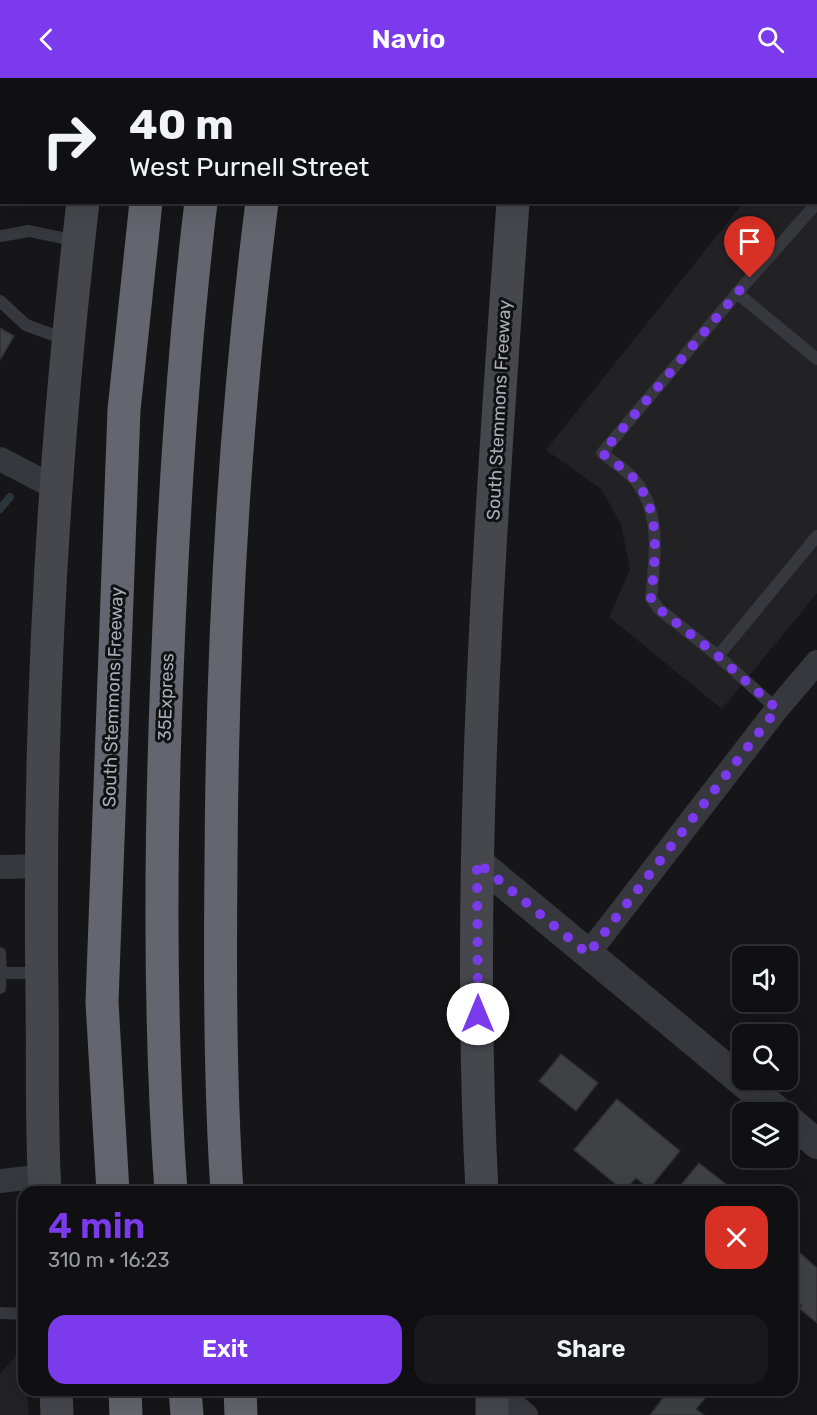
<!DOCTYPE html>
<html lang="en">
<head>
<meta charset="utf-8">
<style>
  :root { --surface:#101012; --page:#19191b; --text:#f1f3f6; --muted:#9c9d9f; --line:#303032; --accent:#7c3aed }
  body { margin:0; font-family:Rubik,sans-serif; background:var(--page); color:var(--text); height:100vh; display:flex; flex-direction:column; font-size:22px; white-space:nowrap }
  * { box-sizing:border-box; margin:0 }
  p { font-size:20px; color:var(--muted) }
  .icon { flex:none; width:33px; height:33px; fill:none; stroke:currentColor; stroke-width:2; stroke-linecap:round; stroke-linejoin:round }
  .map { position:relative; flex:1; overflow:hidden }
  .panel { position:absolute; left:18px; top:1108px; width:780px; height:210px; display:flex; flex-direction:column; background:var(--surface); border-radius:18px; box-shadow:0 6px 24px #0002,0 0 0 2px var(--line) }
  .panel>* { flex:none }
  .top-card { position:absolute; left:0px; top:0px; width:818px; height:126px; box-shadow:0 6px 24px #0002,0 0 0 2px var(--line); background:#101012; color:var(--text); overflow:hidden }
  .controls { position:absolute; left:732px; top:868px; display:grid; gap:12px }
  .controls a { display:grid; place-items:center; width:66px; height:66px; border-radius:12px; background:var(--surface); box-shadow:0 6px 24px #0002,0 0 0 2px var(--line); font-size:30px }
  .pin { position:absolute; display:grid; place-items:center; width:51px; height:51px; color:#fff; margin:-62px -26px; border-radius:50% 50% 50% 0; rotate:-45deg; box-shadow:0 0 6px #0007 }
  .pin .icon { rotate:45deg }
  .me { position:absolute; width:66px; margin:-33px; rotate:0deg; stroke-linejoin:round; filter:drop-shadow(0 0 4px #0008) }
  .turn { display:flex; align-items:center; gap:21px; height:126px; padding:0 30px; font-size:27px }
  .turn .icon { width:78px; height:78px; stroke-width:2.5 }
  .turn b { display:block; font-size:42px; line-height:51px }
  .round { display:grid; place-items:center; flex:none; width:63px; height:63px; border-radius:18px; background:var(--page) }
  .headline { display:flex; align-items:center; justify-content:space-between; height:102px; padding:0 30px }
  h1 { font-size:36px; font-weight:600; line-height:45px; color:var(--accent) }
  .cta { display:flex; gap:12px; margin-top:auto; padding:12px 30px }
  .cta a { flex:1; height:69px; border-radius:18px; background:var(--accent); color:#fff; font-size:24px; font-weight:600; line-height:69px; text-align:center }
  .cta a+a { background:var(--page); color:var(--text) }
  header { display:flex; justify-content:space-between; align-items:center; height:78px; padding:0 30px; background:var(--accent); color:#fff; font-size:27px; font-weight:600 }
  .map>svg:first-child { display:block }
</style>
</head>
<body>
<header><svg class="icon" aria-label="back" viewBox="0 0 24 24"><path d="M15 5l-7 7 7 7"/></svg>Navio<svg class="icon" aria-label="search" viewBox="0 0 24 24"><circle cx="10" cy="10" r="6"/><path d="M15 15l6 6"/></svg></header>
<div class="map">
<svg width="817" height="1337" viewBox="0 0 817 1337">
  <rect width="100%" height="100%" fill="#161618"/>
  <!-- built -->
  <path fill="#222225" d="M817,32V515L722,631L609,539L630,492L621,446L601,411L546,372L743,125L816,124Z
    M24,1268V1312L27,1313L29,1337H0V1296Z"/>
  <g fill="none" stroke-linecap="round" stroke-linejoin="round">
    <!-- stream -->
    <path stroke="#2c353c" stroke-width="8" d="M0,431L10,419"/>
  </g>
  <!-- building -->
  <path fill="#404145" stroke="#303034" stroke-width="1.5" d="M0,250L14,258L0,282Z
    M561,976L598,1005L576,1033L539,1003Z
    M617,1021L680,1073L649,1111L636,1100L624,1113L574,1072Z
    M699,1085L736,1114H675Z
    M792,1168L817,1190V1245L799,1230L802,1228L792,1219Z
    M669,1312H697L706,1319L696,1331L704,1337H650Z"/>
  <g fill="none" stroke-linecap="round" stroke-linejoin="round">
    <!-- service -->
    <path stroke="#37383d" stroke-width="12" d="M0,14L2,15
      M0,158L29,153L77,163
      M737,215L817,125
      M0,223L26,247L67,262
      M718,578L659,531L651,520C655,481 662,435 635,402C627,392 613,384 602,375L737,215L817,281
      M777,631L718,578L817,458
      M0,875L1,895H40
      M0,910L1,895
      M0,1235L24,1236"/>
    <!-- minor -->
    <path stroke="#37383d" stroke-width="24" d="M0,381L56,410
      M0,789L40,788
      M588,876L777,631L817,584
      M0,1103L44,1098
      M497,1312L526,1337"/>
    <!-- tertiary -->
    <path stroke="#37383d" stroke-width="30" d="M478,784L780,1035
      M788,1041L817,1066"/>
    <!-- secondary -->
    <path stroke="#45474d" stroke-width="33" d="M98,2V0
      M522,2V0
      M45,1114C41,1048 43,982 42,915C38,651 52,387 83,124
      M482,1114C465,787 490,452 513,124
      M56,1312L57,1337
      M492,1337V1312"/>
    <!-- motorway -->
    <path stroke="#63666e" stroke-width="33" d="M161,2V0
      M216,2L217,0
      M277,2L278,0
      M113,1114L102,924L124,332L146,124
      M171,1114C159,942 160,769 167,596C173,439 182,281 201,124
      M227,1114C220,1005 220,895 221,786C222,565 234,344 262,124
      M125,1312L126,1337
      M185,1312L187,1337
      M240,1312L241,1337"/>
  </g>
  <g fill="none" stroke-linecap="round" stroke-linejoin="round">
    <!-- route -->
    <path stroke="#7c3aed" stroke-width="10" stroke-dasharray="0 18" d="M478,936L477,784L588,876L777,631L718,578L659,531L651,520C655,481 662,435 635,402C627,392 613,384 602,375L750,200"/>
  </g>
  <g text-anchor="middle" stroke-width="6" stroke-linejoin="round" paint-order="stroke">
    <!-- street labels -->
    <g font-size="18" fill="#a8adb8" stroke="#111113">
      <text transform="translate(499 332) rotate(-87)" y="6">South Stemmons Freeway</text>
      <text transform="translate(113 619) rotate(-88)" y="6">South Stemmons Freeway</text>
      <text transform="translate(166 619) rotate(-88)" y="6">35Express</text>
    </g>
  </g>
</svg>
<div class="controls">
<a><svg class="icon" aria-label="sound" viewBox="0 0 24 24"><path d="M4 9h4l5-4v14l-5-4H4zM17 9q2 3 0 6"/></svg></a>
<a><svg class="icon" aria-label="search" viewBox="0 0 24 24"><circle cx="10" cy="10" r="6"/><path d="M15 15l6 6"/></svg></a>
<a><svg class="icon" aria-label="layers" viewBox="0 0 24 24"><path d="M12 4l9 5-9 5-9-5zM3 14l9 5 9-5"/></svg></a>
</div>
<div class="pin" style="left:750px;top:200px;background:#d93025"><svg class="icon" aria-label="arrive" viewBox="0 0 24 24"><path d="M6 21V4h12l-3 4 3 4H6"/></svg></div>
<svg class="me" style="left:478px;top:936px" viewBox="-20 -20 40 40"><circle r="19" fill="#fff"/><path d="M0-13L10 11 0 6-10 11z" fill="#7c3aed"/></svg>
<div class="top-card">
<div class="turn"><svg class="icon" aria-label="right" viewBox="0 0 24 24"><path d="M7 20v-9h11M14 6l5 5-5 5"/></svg><div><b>40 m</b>West Purnell Street</div></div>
</div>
<section class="panel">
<div class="headline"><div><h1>4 min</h1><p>310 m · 16:23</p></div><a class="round" style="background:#d93025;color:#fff"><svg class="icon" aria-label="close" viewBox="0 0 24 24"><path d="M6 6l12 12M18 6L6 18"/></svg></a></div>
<div class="cta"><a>Exit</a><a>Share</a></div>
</section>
</div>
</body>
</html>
